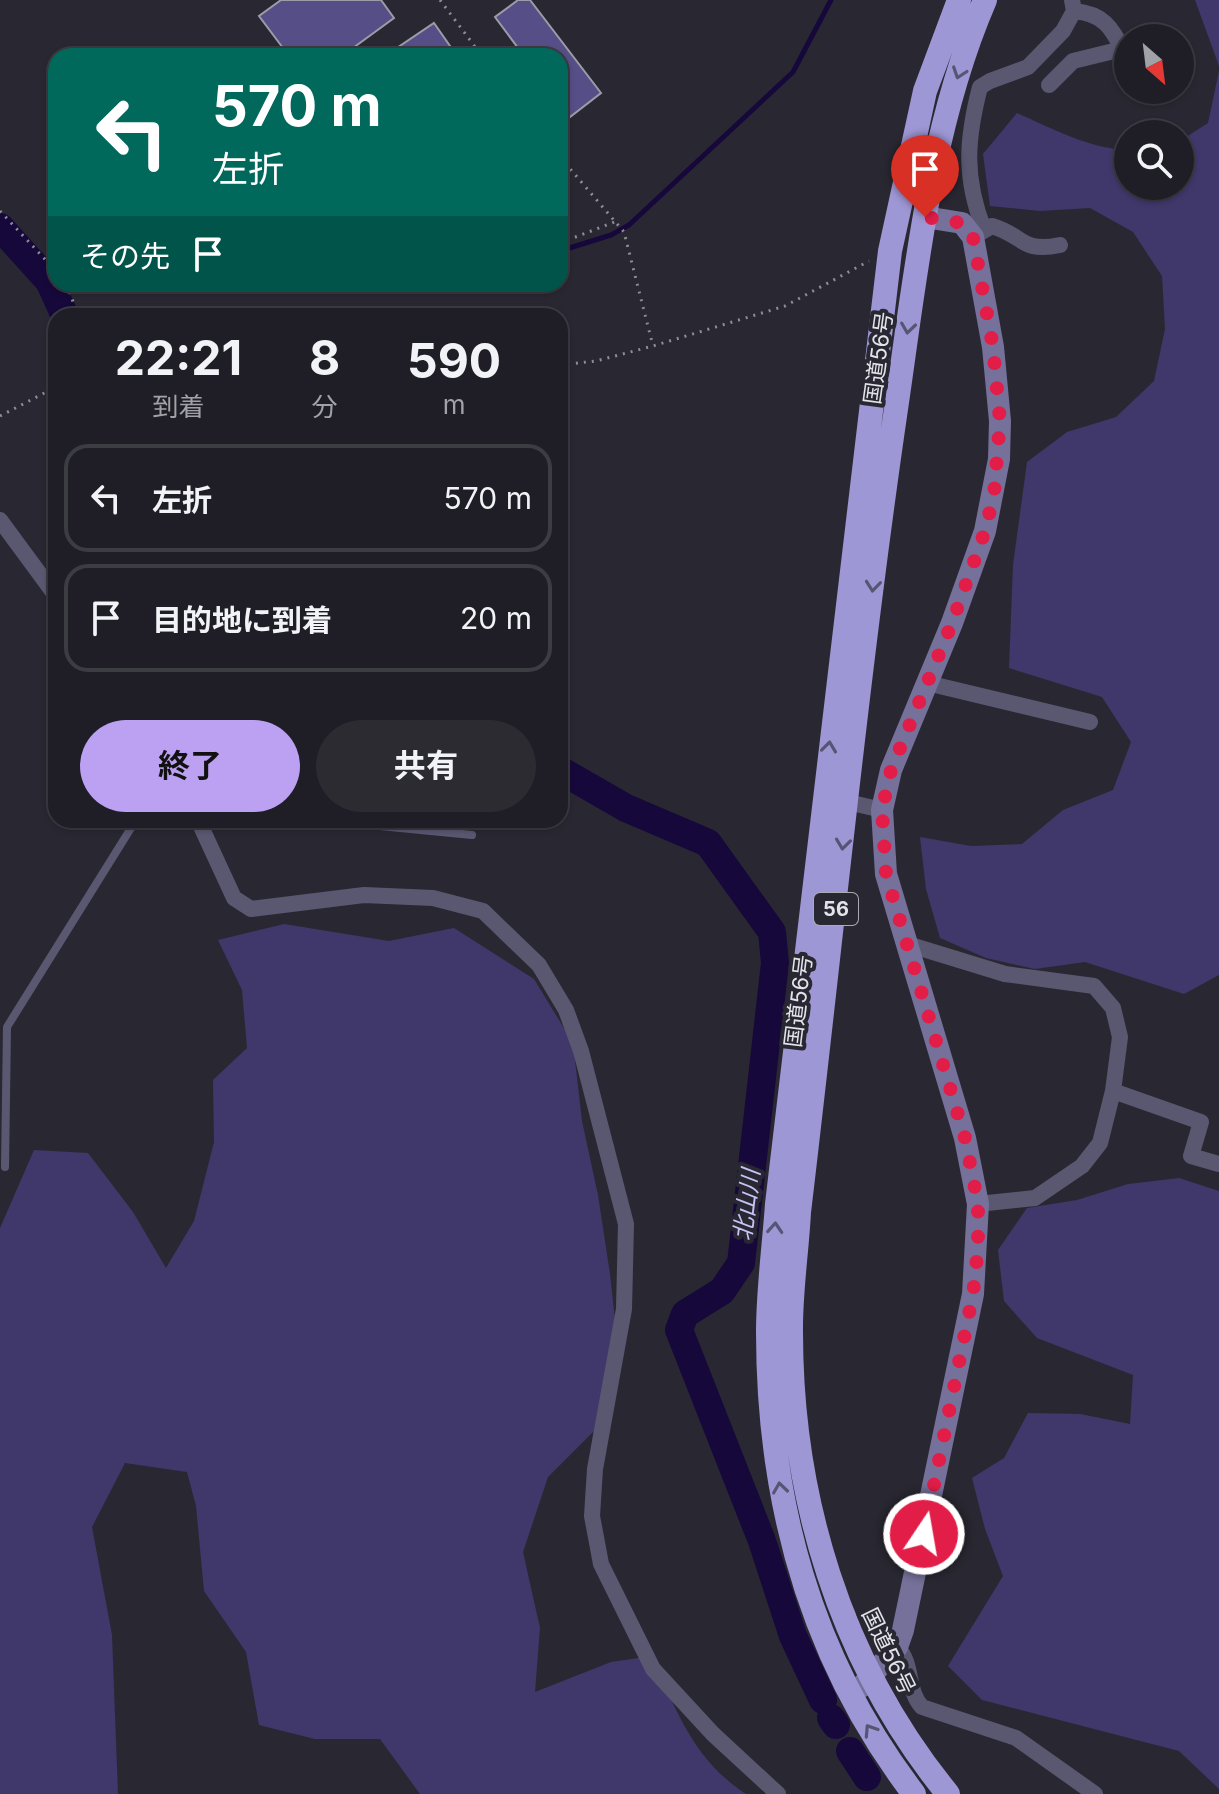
<!DOCTYPE html>
<html lang="ja">
<head>
<meta charset="utf-8">
<style>
  :root { --surface:#1f1e26; --page:#2c2b32; --text:#f1f3f6; --muted:#a1a2a7; --line:#3c3c43; --accent:#bca0f2 }
  body { margin:0; font-family:Inter,"Noto Sans JP",sans-serif; background:var(--page); color:var(--text); height:100vh; display:flex; flex-direction:column; font-size:30px; white-space:nowrap }
  * { box-sizing:border-box; margin:0 }
  p { font-size:26px; color:var(--muted) }
  .icon { flex:none; width:44px; height:44px; fill:none; stroke:currentColor; stroke-width:2; stroke-linecap:round; stroke-linejoin:round }
  .map { position:relative; flex:1; overflow:hidden }
  .drawer { position:absolute; left:48px; top:308px; width:520px; height:520px; display:flex; flex-direction:column; background:var(--surface); border-radius:24px; box-shadow:0 2px 6px #0004,0 0 0 2px var(--line) }
  .drawer>* { flex:none }
  .top-card { position:absolute; left:48px; top:48px; width:520px; height:244px; border-radius:24px; box-shadow:0 2px 6px #0004,0 0 0 2px var(--line); background:#00695c; color:#fff; overflow:hidden }
  .needle { width:52px; rotate:152deg }
  .tools { position:absolute; left:1114px; top:24px; display:grid; gap:16px }
  .tools a { display:grid; place-items:center; width:80px; height:80px; border-radius:50%; background:var(--surface); box-shadow:0 2px 6px #0004,0 0 0 2px var(--line); font-size:40px }
  .pin { position:absolute; display:grid; place-items:center; width:68px; height:68px; color:#fff; margin:-82px -34px; border-radius:50% 50% 50% 0; rotate:-45deg; box-shadow:0 0 8px #0007 }
  .pin .icon { rotate:45deg }
  .me { position:absolute; width:88px; margin:-44px; rotate:12deg; stroke-linejoin:round; filter:drop-shadow(0 0 6px #0008) }
  .turn { display:flex; align-items:center; gap:28px; height:168px; padding:0 32px; font-size:36px }
  .turn .icon { width:104px; height:104px; stroke-width:2.5 }
  .turn b { display:block; font-size:56px; line-height:68px }
  .then { display:flex; align-items:center; height:76px; padding:0 32px; background:#0003; gap:16px; font-size:30px }
  .eta { display:flex; justify-content:space-evenly; align-items:center; height:136px; text-align:center }
  .eta b { font-size:48px; font-weight:700; line-height:56px }
  .cta { display:flex; gap:16px; margin-top:auto; padding:16px 32px }
  .cta a { flex:1; height:92px; border-radius:48px; background:var(--accent); color:#111; font-size:32px; font-weight:700; line-height:92px; text-align:center }
  .cta a+a { background:var(--page); color:var(--text) }
  ul { padding:0; list-style:none }
  li { display:flex; align-items:center; gap:24px; height:108px; margin:0 16px 12px; padding:0 16px; border:4px solid var(--line); border-radius:24px }
  li div { flex:1 }
  li b { display:block; font-size:30px }
  li em { font-style:normal }
  .map>svg:first-child { display:block }
</style>
</head>
<body>
<div class="map">
<svg width="1219" height="1794" viewBox="0 0 1219 1794">
  <rect width="100%" height="100%" fill="#292832"/>
  <!-- green -->
  <path fill="#40376b" d="M1195,0H1219V66Z
    M1219,71V975L1184,994L1085,962L1035,969L986,958L940,938L926,889L920,837L971,846L1022,844L1063,810L1113,790L1131,742L1102,697L1009,668L1013,565L1027,462L1067,432L1116,417L1154,381L1165,329L1162,276L1133,232L1090,208L1040,211L990,206L983,154L1017,113C1051,128 1090,149 1128,150V186H1180V141L1208,123Z
    M284,924L389,941L454,928L534,979L573,1043L582,1121L598,1195L610,1274L617,1339L602,1423L548,1477L523,1552L540,1628L535,1692L611,1662L652,1656C677,1712 693,1759 746,1794H420L380,1739H315L259,1725L246,1652L204,1591L196,1506L187,1472L125,1463L92,1527L112,1635L118,1794H0V1228L34,1150L88,1153L133,1212L166,1268L194,1221L214,1142L213,1080L247,1048L242,990L218,940Z
    M1179,1178L1219,1191V1789L1179,1751L982,1700L948,1666L1003,1576L985,1529L972,1478L1004,1458L1028,1413L1080,1414L1130,1424L1133,1375L1037,1338L1004,1301L998,1250L1027,1208L1077,1200L1128,1184Z"/>
  <g fill="none" stroke-linecap="round" stroke-linejoin="round">
    <!-- stream -->
    <path stroke="#17083b" stroke-width="5" d="M560,251L611,235L629,225L793,72L831,0
      M49,281L56,282
      M79,284L295,288L389,284"/>
    <!-- river -->
    <path stroke="#17083b" stroke-width="28" d="M0,227L49,281L65,316
      M560,770L626,808L708,843L772,932L775,963L741,1263L722,1291L685,1314L679,1330L762,1541L793,1636L823,1700
      M831,1718L836,1725
      M850,1751L867,1777"/>
  </g>
  <!-- building -->
  <path fill="#564e86" stroke="#9c9ba8" stroke-width="2" d="M281,0H381L394,18L342,56H289L259,16Z
    M518,0H530L601,93L570,117L560,103V56H524L495,17Z
    M434,23L457,56H385Z"/>
  <g fill="none" stroke-linecap="round" stroke-linejoin="round">
    <!-- path -->
    <path stroke="#8e8d96" stroke-width="3" stroke-dasharray="2 6" stroke-linecap="butt" d="M440,0L482,56
      M560,157L624,232L653,346
      M0,211L56,271
      M560,243L617,221
      M71,284L70,293L78,316
      M560,365L596,361L653,346L785,306L869,261
      M0,416L56,387"/>
    <!-- lane -->
    <path stroke="#5a5871" stroke-width="8" d="M318,820L472,835
      M5,1167L7,1027L136,820"/>
    <!-- street -->
    <path stroke="#5a5871" stroke-width="16" d="M1074,11C1108,14 1113,32 1128,59
      M1049,85L1073,61L1122,49
      M984,230C964,178 966,141 980,87L990,81L1028,67L1063,31L1074,11L1072,0
      M978,234L992,226C1025,236 1021,253 1060,245
      M0,520L56,596
      M927,683L1090,722
      M836,802H848L882,810
      M198,820L234,898L251,909L364,895L433,898L483,911L539,965L566,1010L581,1051L626,1224L624,1309L595,1469L592,1516L601,1564L653,1669L713,1734L778,1794
      M907,944L1005,974L1094,986L1113,1008L1120,1037L1113,1091L1100,1143L1082,1166L1035,1198L978,1204
      M1113,1091L1201,1122L1191,1156L1219,1164
      M897,1647C914,1664 906,1690 922,1707L1016,1738L1095,1794"/>
    <!-- secondary -->
    <path stroke="#76719a" stroke-width="22" d="M861,1687L897,1647L903,1630L973,1294L978,1204L965,1138L886,874L882,810L891,770L952,623L985,531L999,459L1000,421L993,347L973,237L962,223L925,217"/>
    <!-- highway -->
    <path stroke="#9e97d5" stroke-width="24" d="M914,1794C810,1658 768,1502 768,1332C768,1290 774,1247 777,1204L890,251L925,91L959,0
      M948,1794C840,1662 790,1496 791,1327C791,1289 797,1250 799,1212C831,944 857,675 896,409C916,273 930,127 985,0"/>
  </g>
  <!-- one-way arrows -->
  <defs><path id="oneway-chevron" d="M-2-3.5L2.5 0L-2 3.5" fill="none" stroke-width="1.6" stroke-linecap="round" stroke-linejoin="round" transform="scale(2)"/></defs>
  <g stroke="#585473">
    <use href="#oneway-chevron" transform="translate(959 73) rotate(109)"/>
    <use href="#oneway-chevron" transform="translate(908 328) rotate(98)"/>
    <use href="#oneway-chevron" transform="translate(873 586) rotate(96)"/>
    <use href="#oneway-chevron" transform="translate(829 747) rotate(-83)"/>
    <use href="#oneway-chevron" transform="translate(843 844) rotate(97)"/>
    <use href="#oneway-chevron" transform="translate(775 1228) rotate(-86)"/>
    <use href="#oneway-chevron" transform="translate(780 1488) rotate(-98)"/>
    <use href="#oneway-chevron" transform="translate(870 1730) rotate(-123)"/>
  </g>
  <g fill="none" stroke-linecap="round" stroke-linejoin="round">
    <!-- route -->
    <path stroke="#e11d48" stroke-width="14" stroke-dasharray="0 25.2" d="M924,1534L973,1294L978,1248V1204L965,1138L886,874L882,810L891,770L952,623L985,531L994,494L1000,421L993,347L973,237L962,223L925,217"/>
  </g>
  <g text-anchor="middle" stroke-width="8" stroke-linejoin="round" paint-order="stroke">
    <!-- shield labels -->
    <rect fill="#292832" stroke="#ababb3" stroke-width="2" x="814" y="893" width="44" height="32" rx="6"/>
    <g font-size="20" font-weight="bold" fill="#e3e3ea">
      <text x="836" y="916">56</text>
    </g>
    <!-- street labels -->
    <g font-size="22" fill="#e3e3ea" stroke="#292832">
      <text transform="translate(878 358) rotate(-82)" y="8">国道56号</text>
      <text transform="translate(798 1001) rotate(-83)" y="8">国道56号</text>
      <text transform="translate(889 1651) rotate(64)" y="8">国道56号</text>
    </g>
    <!-- water labels -->
    <g font-size="24" font-style="italic" fill="#c8c3f7" stroke="#292832">
      <text transform="translate(747 1205) rotate(-83)" y="8">北山川</text>
    </g>
  </g>
</svg>
<div class="tools">
<a><svg class="needle" viewBox="-14 -14 28 28"><path d="M0-13l5 13h-10z" fill="#e53935"/><path d="M0 13l5-13h-10z" fill="#a1a2a7"/></svg></a>
<a><svg class="icon" aria-label="search" viewBox="0 0 24 24"><circle cx="10" cy="10" r="6"/><path d="M15 15l6 6"/></svg></a>
</div>
<div class="pin" style="left:925px;top:217px;background:#d93025"><svg class="icon" aria-label="arrive" viewBox="0 0 24 24"><path d="M6 21V4h12l-3 4 3 4H6"/></svg></div>
<svg class="me" style="left:924px;top:1534px" viewBox="-20 -20 40 40"><circle r="17" fill="#e11d48" stroke="#fff" stroke-width="3"/><path d="M0-11L8 9 0 5-8 9z" fill="#fff"/></svg>
<div class="top-card">
<div class="turn"><svg class="icon" aria-label="left" viewBox="0 0 24 24"><path d="M17 20v-9H6M10 6l-5 5 5 5"/></svg><div><b>570 m</b>左折</div></div>
<div class="then">その先<svg class="icon" aria-label="arrive" viewBox="0 0 24 24"><path d="M6 21V4h12l-3 4 3 4H6"/></svg></div>
</div>
<section class="drawer">
<div class="eta">
<div><b>22:21</b><p>到着</p></div>
<div><b>8</b><p>分</p></div>
<div><b>590</b><p>m</p></div>
</div>
<ul>
<li><svg class="icon" aria-label="left" viewBox="0 0 24 24"><path d="M17 20v-9H6M10 6l-5 5 5 5"/></svg><div><b>左折</b></div><em>570 m</em></li>
<li><svg class="icon" aria-label="arrive" viewBox="0 0 24 24"><path d="M6 21V4h12l-3 4 3 4H6"/></svg><div><b>目的地に到着</b></div><em>20 m</em></li>
</ul>
<div class="cta"><a>終了</a><a>共有</a></div>
</section>
</div>
</body>
</html>
